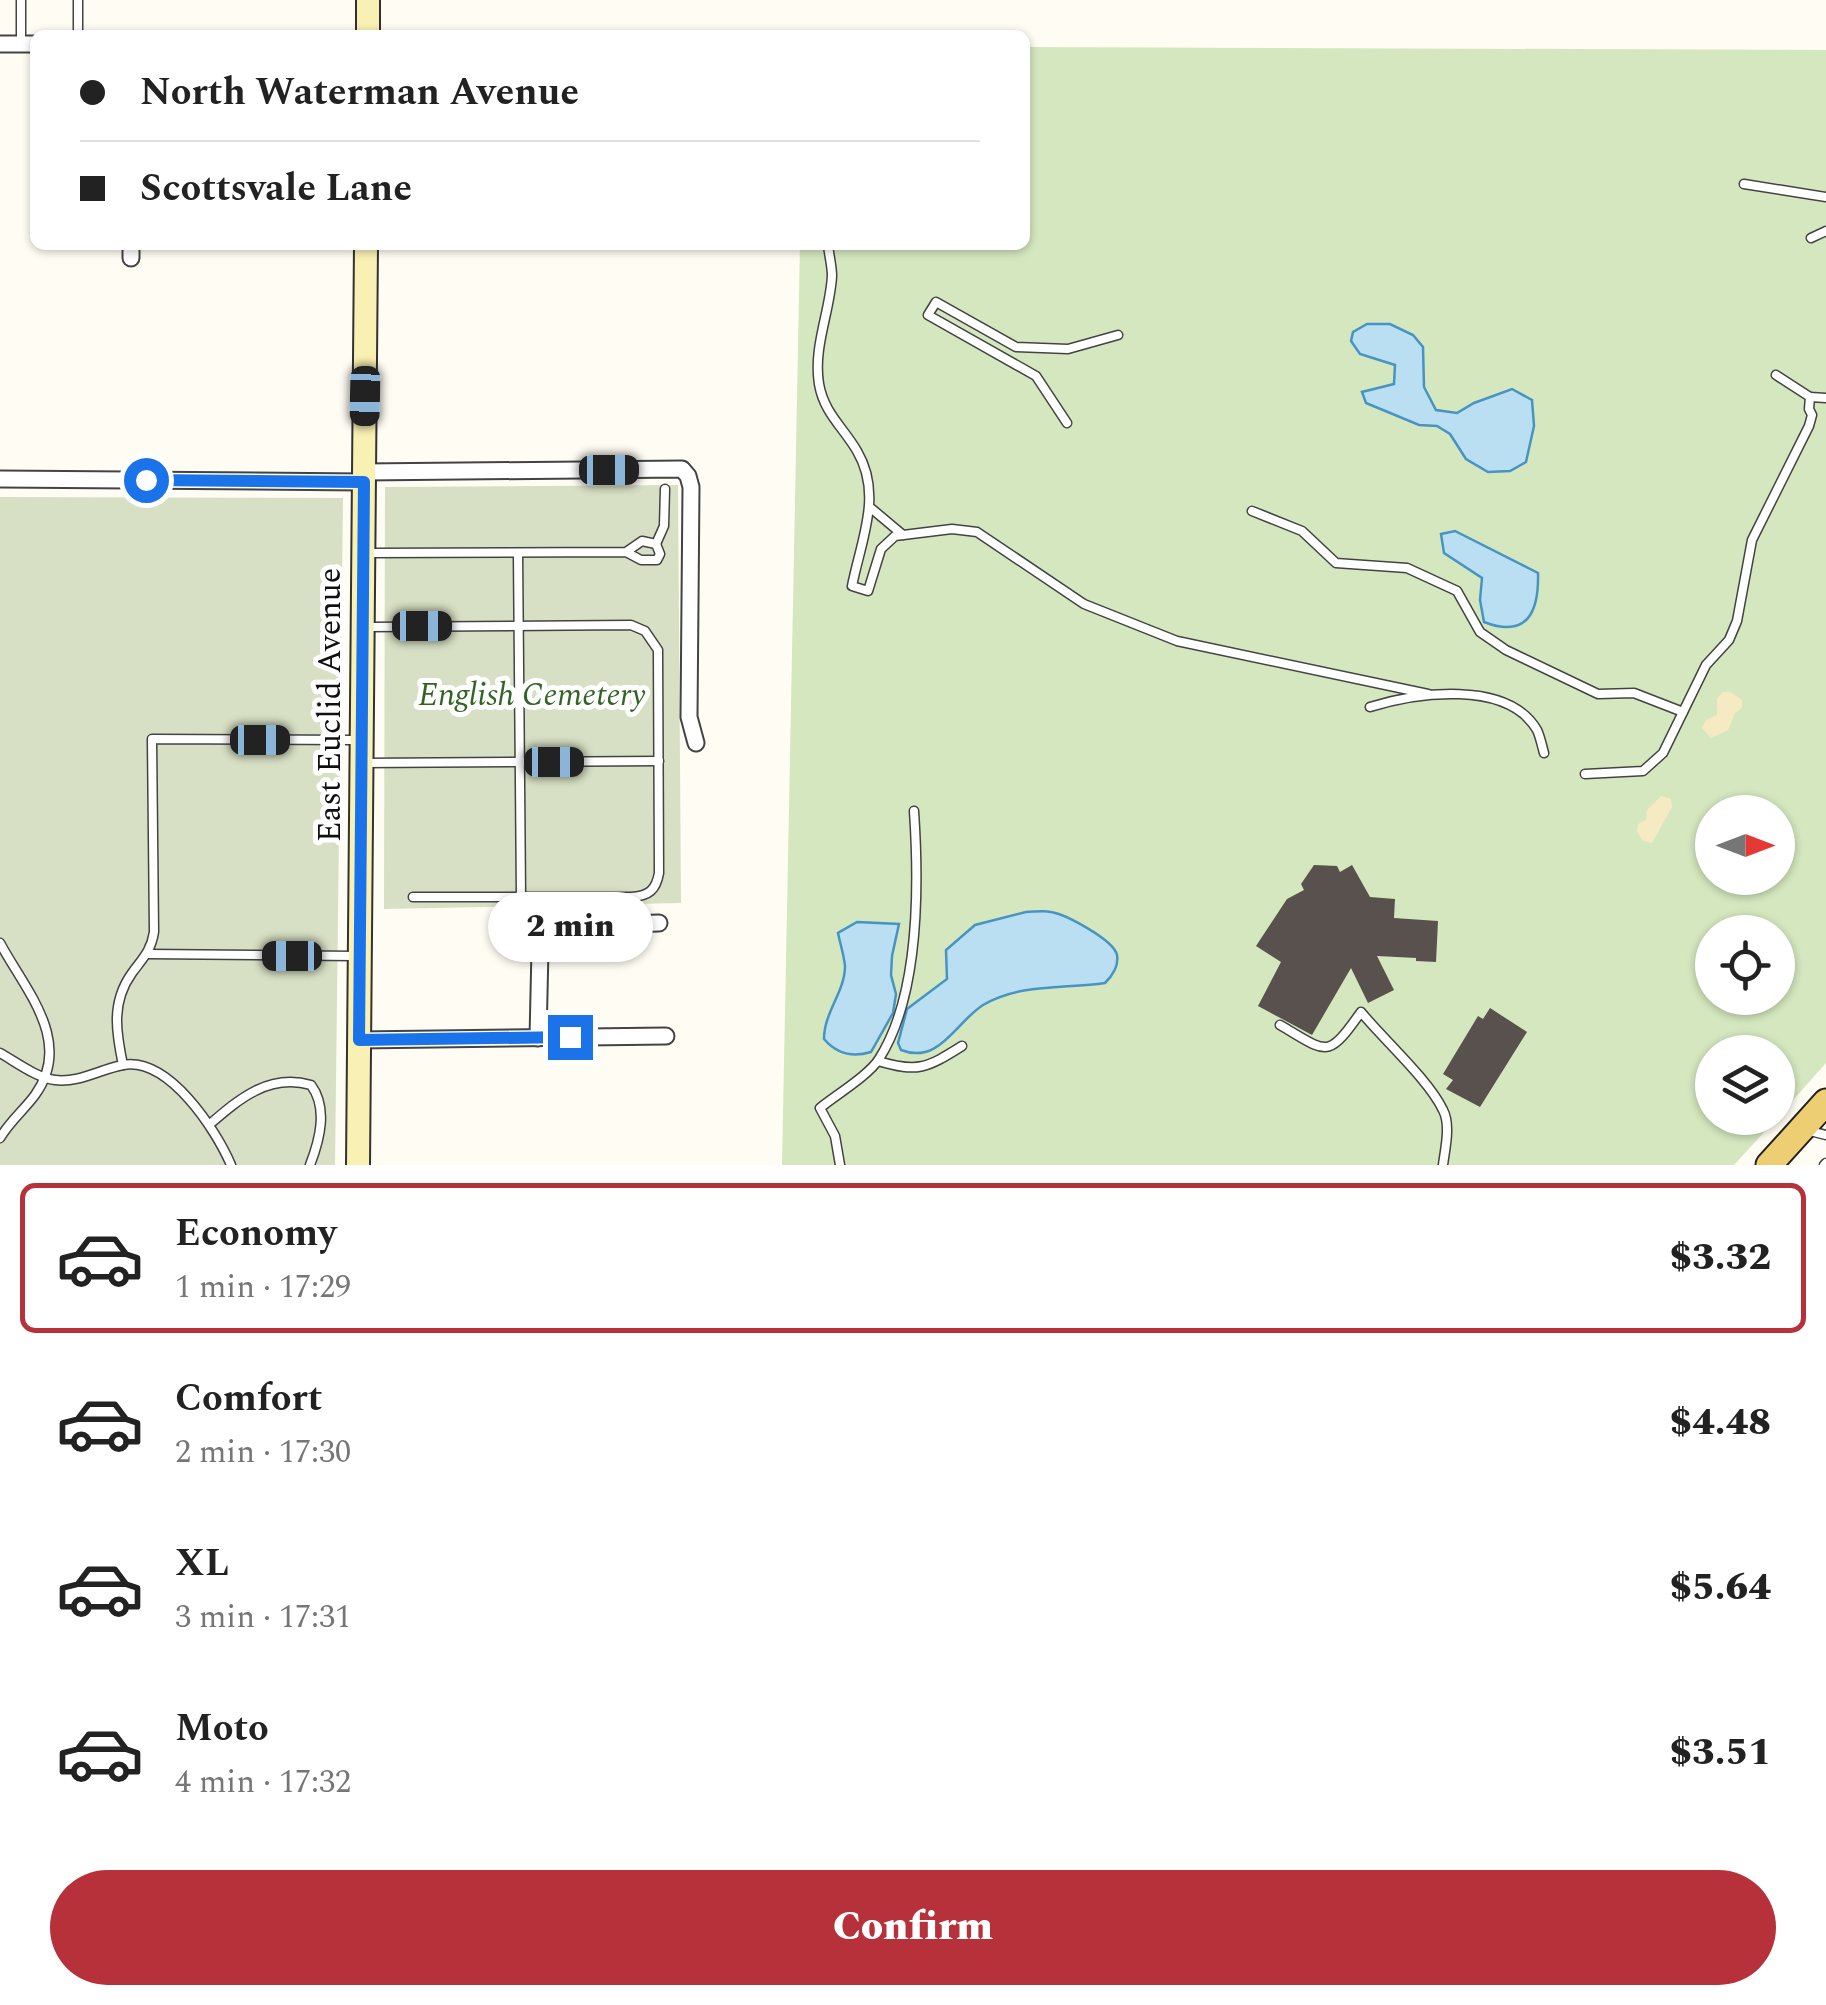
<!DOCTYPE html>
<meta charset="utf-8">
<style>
body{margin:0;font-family:Spectral,serif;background:#f6f6f6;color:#222;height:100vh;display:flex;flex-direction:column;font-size:38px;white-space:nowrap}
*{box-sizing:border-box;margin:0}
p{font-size:32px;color:#767676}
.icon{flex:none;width:55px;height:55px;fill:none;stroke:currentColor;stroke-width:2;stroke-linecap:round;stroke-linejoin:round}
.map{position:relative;height:1165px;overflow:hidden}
.sheet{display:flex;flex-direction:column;background:#fff;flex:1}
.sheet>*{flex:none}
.hud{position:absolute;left:30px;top:30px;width:1000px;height:220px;border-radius:15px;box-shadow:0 2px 8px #0004;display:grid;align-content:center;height:220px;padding:0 50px;background:#fff}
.needle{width:65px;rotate:90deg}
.fabs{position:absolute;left:1695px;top:795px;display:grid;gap:20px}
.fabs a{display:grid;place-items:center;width:100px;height:100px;border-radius:50%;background:#fff;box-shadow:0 2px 8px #0004;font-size:50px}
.end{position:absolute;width:45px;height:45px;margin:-22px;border:12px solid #1a73e8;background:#fff;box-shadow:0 0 0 5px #fff}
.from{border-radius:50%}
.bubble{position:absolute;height:70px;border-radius:35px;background:#fff;box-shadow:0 2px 8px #0004;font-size:32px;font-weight:800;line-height:70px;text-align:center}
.car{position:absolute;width:30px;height:60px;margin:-30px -15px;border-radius:12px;box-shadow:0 0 8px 2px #0007;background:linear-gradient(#222 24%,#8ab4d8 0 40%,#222 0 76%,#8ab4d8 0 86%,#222 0)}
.hud b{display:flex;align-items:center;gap:35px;height:95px;font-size:38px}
.hud b+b{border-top:2px solid #e0e0e0}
.hud i{width:25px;height:25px;background:#222}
ul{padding:18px 0 0;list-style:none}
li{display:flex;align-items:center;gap:30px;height:150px;margin:0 20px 15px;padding:0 30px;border:5px solid transparent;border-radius:15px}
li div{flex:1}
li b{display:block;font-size:38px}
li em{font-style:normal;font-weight:800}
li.current{border-color:#b6313a}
li>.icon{width:90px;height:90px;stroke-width:1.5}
.action{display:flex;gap:20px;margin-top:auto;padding:20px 50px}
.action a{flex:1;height:115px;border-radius:60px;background:#b6313a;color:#fff;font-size:40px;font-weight:800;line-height:115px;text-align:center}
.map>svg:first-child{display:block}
.green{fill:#d4e7be;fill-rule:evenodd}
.sand{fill:#f6eac3}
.cemetery{fill:#d7e0c4}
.water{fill:#bbdff2;stroke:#4794c4;stroke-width:2.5}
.building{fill:#58514d}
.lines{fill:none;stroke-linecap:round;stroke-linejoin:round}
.lane-casing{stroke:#434343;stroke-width:11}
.street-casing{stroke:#434343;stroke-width:19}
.secondary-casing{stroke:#323232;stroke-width:26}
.primary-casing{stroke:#212121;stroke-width:29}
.lane{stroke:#fff;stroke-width:8}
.street{stroke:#fff;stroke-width:15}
.secondary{stroke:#f9f0b3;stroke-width:22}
.primary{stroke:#eece73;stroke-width:25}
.route{stroke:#1a73e8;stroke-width:12}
.labels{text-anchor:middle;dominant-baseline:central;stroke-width:10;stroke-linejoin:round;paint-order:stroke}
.park-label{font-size:32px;font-style:italic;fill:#326424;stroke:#fff}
.street-label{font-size:32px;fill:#101010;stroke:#fff}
</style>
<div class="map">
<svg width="1826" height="1165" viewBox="0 0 1826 1165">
<rect width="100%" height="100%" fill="#fefcf3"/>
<path class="green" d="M1025,47L1826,50V1063L1778,1117V1052H1712V1118H1777L1734,1165H782L800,245H1025ZM1712,812H1778V878H1712ZM1712,932H1778V998H1712Z"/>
<g class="sand">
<path d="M1723,692H1730L1742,700V708L1735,713L1728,730L1711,738L1702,728L1706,720L1717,715V698Z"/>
<path d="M1661,796L1671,799L1672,807L1652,843L1643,841L1637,832L1638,824L1646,820L1647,810Z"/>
</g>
<g class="cemetery">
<path d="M678,485L681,903L384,909L385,487Z"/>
<path d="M0,497L343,498L335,1165H0Z"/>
</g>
<g class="water">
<path d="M1367,324H1390L1413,335L1423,347L1424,387L1436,410L1457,413L1474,403L1512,389L1532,400L1534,426L1526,462L1510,471L1488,472L1466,459L1450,434L1437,426L1419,425L1366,403L1362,392L1394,384L1395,365L1360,354L1351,341L1353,332Z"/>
<path d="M1455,531L1538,573C1539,611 1528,639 1484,622L1480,600L1482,578L1444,553L1441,534Z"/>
<path d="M1026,912C1034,912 1043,910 1051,912C1065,914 1114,940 1117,955C1119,966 1113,975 1105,983C1065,989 1020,983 983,1005C955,1023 939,1065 901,1050L898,1043L907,1009L947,979L946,950L975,925Z"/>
<path d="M857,922L899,924L892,956L891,975L896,994L893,1013L871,1052C852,1058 837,1054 824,1039C824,1012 845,992 845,966C844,955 840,943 838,933Z"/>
</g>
<g class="building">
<path d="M1314,865L1337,866L1340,872L1352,865L1370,897L1395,899L1394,918L1438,921L1436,962L1416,961V958L1377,956L1394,990L1368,1003L1351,968L1312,1035L1258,1006L1281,962L1256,946L1287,899L1304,890L1301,884Z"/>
<path d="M1490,1008L1527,1032L1480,1107L1446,1089L1453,1080L1443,1074L1478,1016L1483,1019Z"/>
</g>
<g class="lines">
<defs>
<g id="lane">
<path d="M21,0V44"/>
<path d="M78,35V0"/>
<path d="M1744,184L1826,197"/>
<path d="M1811,238L1826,231"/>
<path d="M828,245C829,255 832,266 832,276C830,312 813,347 819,384C824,413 843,427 857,451C883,495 861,540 852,586L868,591L881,549L895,536L952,529L977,532L1084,604L1177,641L1428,694"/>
<path d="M1776,375L1810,397"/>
<path d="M1067,423L1036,376L928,315L936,302L1016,347L1068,349L1118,335"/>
<path d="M872,509L903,535"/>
<path d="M1252,511L1302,531L1336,563L1407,568L1457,591L1480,632L1506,650L1598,694L1634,693L1683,712"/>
<path d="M656,544L664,526L665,489"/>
<path d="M368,553L626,552L641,560H657L660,554L656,544L642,541L626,552"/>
<path d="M518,553L521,897"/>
<path d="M368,627L631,625L645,631L658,650L659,873C656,890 649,896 631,897H413"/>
<path d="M1370,707C1415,693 1507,679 1537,730C1540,736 1542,746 1544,753"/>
<path d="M363,763L659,761"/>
<path d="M1585,774L1643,771L1663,753L1706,665L1729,640L1737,621L1752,540L1809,426L1812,415L1809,409L1810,397L1826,398"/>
<path d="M0,943C25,990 74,1041 35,1095C24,1110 10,1121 0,1138"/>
<path d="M148,954L355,956"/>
<path d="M1280,1025C1328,1053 1327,1060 1361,1012C1384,1040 1428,1079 1443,1110C1451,1125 1445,1149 1443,1165"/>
<path d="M0,1053C16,1062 37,1078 55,1080C79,1083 101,1069 123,1065C169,1057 216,1130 231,1165"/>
<path d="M878,1061C918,1073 927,1068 962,1046"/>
<path d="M123,1065C116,1032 111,1002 132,973C143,958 151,951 154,932L152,739L356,740"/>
<path d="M210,1124C239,1099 269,1073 311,1085C328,1108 320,1139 310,1165"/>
<path d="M1806,1130L1826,1135"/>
<path d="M840,1165L835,1136L820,1108C836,1095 869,1075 879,1059C920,995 919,885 914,811"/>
<path d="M1824,1165L1826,1163"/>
</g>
<g id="street">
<path d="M0,44H35"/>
<path d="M131,258V245"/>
<path d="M364,472L682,469L688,476L691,487L689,717L696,743"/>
<path d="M0,479L364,482"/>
<path d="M538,1038L540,950L551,930L567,926L659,923"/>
<path d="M359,1040L666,1036"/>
</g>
<g id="secondary">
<path d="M368,35V0"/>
<path d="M358,1165L366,245"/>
</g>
<path id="primary" d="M1769,1165L1826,1102"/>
</defs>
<use href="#lane" class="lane-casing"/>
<use href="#street" class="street-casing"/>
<use href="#secondary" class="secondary-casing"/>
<use href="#primary" class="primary-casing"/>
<use href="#lane" class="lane"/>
<use href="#street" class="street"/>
<use href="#secondary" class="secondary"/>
<use href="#primary" class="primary"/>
</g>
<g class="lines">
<path class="route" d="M146,480L364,482L359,1040L570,1037"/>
</g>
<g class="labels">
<g class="park-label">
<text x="532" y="695">English Cemetery</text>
</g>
<g class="street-label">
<text transform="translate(330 705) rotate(-90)">East Euclid Avenue</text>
</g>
</g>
</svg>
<div class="fabs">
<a><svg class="needle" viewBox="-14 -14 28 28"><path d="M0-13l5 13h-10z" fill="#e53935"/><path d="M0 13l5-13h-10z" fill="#767676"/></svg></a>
<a><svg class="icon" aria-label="locate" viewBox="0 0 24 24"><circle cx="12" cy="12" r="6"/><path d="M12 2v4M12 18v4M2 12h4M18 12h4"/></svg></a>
<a><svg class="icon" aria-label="layers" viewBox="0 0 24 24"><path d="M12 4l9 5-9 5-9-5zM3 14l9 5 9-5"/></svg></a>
</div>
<i class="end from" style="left:146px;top:480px"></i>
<i class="end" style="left:570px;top:1037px"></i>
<div class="bubble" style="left:488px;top:892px;width:165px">2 min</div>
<i class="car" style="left:365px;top:396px;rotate:181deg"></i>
<i class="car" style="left:609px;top:470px;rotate:90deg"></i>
<i class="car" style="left:422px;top:626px;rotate:90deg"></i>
<i class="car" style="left:260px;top:740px;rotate:90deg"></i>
<i class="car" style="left:554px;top:762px;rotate:90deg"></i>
<i class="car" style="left:292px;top:956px;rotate:270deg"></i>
<div class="hud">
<b><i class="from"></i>North Waterman Avenue</b>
<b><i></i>Scottsvale Lane</b>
</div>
</div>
<section class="sheet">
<ul>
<li class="current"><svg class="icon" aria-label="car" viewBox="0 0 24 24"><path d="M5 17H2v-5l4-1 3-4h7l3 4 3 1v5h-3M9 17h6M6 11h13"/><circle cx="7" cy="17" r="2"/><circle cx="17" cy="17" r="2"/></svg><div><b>Economy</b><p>1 min · 17:29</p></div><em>$3.32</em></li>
<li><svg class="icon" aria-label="car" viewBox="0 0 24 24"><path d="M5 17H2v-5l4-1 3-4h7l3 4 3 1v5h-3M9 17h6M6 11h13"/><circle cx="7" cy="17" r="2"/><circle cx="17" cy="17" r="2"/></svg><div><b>Comfort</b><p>2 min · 17:30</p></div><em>$4.48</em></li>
<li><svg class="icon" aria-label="car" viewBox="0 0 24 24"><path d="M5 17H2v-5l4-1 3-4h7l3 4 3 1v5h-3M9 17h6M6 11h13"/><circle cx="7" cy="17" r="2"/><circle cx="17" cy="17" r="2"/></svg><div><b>XL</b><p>3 min · 17:31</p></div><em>$5.64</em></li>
<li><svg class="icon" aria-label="car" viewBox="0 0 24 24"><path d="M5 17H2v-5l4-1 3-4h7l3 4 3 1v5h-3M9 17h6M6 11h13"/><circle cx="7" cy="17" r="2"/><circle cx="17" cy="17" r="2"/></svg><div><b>Moto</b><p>4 min · 17:32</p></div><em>$3.51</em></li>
</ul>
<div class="action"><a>Confirm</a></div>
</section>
